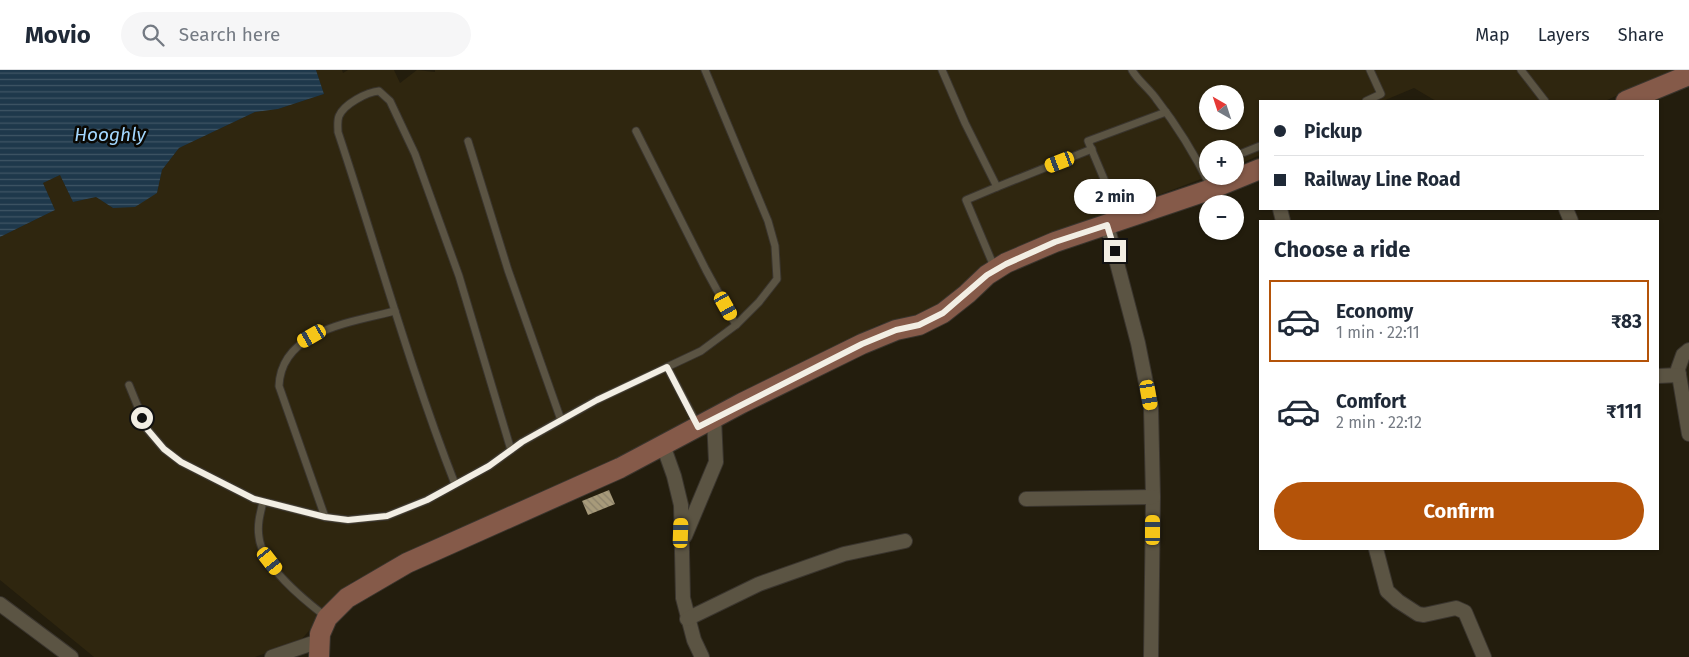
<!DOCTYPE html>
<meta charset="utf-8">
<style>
body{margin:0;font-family:"Fira Sans",sans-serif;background:#f6f6f7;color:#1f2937;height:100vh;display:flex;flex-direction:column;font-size:19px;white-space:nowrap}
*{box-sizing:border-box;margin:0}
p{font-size:16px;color:#747a83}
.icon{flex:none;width:28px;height:28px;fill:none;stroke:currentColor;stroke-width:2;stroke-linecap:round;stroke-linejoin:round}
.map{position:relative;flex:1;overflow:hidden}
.details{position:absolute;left:1259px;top:150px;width:400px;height:330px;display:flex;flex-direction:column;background:#fff;border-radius:0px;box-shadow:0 1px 4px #0004}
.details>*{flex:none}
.hud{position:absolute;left:1259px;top:30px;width:400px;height:110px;border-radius:0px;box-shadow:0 1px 4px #0004;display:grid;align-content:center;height:110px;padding:0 15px;background:#fff}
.needle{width:32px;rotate:321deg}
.buttons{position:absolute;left:1199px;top:15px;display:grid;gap:10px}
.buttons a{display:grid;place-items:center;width:45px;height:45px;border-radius:50%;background:#fff;box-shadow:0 1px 4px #0004;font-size:25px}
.end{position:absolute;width:22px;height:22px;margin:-11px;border:6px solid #f2eee4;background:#111;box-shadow:0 0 0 2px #111}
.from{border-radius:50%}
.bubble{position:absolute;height:35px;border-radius:18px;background:#fff;box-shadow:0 1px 4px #0004;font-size:16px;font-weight:700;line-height:35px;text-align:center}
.car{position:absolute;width:15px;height:30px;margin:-15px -8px;border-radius:6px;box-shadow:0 0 4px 1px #0007;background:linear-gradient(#f5c518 24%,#345 0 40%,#f5c518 0 76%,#345 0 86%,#f5c518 0)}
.hud b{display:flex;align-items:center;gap:18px;height:48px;font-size:19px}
.hud b+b{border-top:1px solid #e0e1e3}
.hud i{width:12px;height:12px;background:#1f2937}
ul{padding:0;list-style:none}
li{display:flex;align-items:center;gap:15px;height:82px;margin:0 10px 8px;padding:0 5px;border:2px solid transparent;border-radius:0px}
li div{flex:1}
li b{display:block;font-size:19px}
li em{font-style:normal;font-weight:700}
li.active{border-color:#b45309}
li>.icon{width:45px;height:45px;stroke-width:1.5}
h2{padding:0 15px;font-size:22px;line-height:60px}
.button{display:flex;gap:10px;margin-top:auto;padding:10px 15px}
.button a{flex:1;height:58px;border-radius:30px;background:#b45309;color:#fff;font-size:20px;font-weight:700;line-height:58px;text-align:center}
header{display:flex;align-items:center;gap:30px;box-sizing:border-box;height:70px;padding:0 25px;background:#fff;border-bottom:1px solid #e0e1e3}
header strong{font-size:24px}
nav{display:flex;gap:28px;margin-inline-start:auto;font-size:18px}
.search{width:350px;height:45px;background:#f6f6f7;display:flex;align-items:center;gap:12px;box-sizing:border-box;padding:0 18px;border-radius:28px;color:#747a83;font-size:19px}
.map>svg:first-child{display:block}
.built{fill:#2f260f;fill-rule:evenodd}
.water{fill:url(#water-rules)}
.building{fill:url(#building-back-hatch)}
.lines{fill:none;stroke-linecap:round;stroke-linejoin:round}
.lane-casing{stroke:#3a352e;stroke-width:9}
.street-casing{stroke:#3a352e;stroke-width:16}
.secondary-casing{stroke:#3a352e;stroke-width:22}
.lane{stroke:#5b5443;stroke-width:7}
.street{stroke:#5b5443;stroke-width:14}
.secondary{stroke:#855a49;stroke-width:20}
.route{stroke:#f2eee4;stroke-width:6}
.labels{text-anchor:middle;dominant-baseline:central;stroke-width:5;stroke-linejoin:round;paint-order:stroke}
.water-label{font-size:19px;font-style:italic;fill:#a2d6fd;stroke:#0a0803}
</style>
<header>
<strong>Movio</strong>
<div class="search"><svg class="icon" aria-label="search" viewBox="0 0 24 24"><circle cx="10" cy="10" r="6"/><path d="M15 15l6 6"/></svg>Search here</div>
<nav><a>Map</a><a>Layers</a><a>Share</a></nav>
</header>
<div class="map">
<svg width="1689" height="587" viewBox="0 0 1689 587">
<defs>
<pattern id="water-rules" width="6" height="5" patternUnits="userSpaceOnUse" patternTransform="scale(1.25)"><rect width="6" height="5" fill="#1e384b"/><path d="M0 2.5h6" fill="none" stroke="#3f5565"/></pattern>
<pattern id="building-back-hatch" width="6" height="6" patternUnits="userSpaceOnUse" patternTransform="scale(1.25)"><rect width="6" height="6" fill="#a79a7a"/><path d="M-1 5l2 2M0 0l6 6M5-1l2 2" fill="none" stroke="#8b816a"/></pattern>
</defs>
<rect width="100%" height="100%" fill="#231d0d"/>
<path class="built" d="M316,0H342L343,3L348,0H394L400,13L417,0L435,2V0H1673L1605,31H1436L1414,18L1383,31H1260V85L1235,96V79H1208L1209,106L1021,177L933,240L880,254L567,414L451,462L352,512L300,571L255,587H94L0,510V167L55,140L43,113L60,105L73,132L96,127L113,138L157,123L162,100L179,78L255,42L278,39L324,24ZM1208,24H1235V51H1208Z"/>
<path class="water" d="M0,0H316L324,24L278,39L255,42L179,78L162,100L157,123L135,137L113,138L96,127L73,132L60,105L43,113L55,140L0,167Z"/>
<path class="building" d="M609,420L615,434L588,445L582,431Z"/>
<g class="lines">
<defs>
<g id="lane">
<path d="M942,0L965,53L997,117L966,130L995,199"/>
<path d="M1132,0C1138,11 1150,19 1157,30C1179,58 1195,85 1211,117"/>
<path d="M1521,0L1545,31"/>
<path d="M1366,31L1381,24L1370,0"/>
<path d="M636,61L706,200L736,255"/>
<path d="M468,71L508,200L561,350"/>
<path d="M1235,86L1260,76"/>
<path d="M997,117L1092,79"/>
<path d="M1120,147L1088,71L1166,42"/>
<path d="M667,297L697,354"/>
<path d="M129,315L147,359L164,379L181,392L254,429L325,447L348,450L387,446L427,430L489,396L522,372L597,330L701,281L736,255L759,232L777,209L775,176L768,151L705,0"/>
<path d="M455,414C410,299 377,179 338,62C338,57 337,51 339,46C344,34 367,22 379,21L390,31L415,84L459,206L511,380"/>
<path d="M263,432C260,444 257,455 259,467C262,496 303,529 325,546"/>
<path d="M325,447L279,316C281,260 353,252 395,241"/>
</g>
<g id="street">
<path d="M1280,139L1283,151"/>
<path d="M1566,139L1571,151"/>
<path d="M1107,155L1138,273L1151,338L1153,427L1151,587"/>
<path d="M1689,280L1683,285L1678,299L1689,364"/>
<path d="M1658,306L1679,305"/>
<path d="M663,375L674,406L681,435L683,528L694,570L702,587"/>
<path d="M1026,429L1153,427"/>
<path d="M685,466L716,392L714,348"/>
<path d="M1376,479L1387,521L1398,531L1418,544L1424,545L1456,538L1465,542L1484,587"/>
<path d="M0,534L71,587"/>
<path d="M687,549L759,514L844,484L905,471"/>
<path d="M272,587L319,571"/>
</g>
<g id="secondary">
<path d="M1626,31L1689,5"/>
<path d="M319,587L320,564L327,548L347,528L407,493L620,398L742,333L862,274L896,260L919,255L943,243L967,224L987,205L1006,193L1055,172L1206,121L1260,99"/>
</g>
</defs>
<use href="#lane" class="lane-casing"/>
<use href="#street" class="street-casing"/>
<use href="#secondary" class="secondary-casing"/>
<use href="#lane" class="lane"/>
<use href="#street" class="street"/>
<use href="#secondary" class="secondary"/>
</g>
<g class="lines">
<path class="route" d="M142,348L147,359L164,379L181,392L254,429L325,447L348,450L387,446L427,430L489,396L522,372L597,330L667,297L698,357L862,274L896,260L919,255L943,243L987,205L1006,194L1055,172L1107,155L1115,181"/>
</g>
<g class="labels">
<g class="water-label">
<text x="110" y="64">Hooghly</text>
</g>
</g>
</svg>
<div class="buttons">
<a><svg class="needle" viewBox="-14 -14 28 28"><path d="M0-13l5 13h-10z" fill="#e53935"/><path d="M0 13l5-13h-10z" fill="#747a83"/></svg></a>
<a>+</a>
<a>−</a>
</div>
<i class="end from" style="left:142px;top:348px"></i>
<i class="end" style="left:1115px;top:181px"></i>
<div class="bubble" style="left:1074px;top:109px;width:82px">2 min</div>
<i class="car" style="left:1060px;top:92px;rotate:249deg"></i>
<i class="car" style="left:726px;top:236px;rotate:151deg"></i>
<i class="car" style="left:312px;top:266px;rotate:240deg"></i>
<i class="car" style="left:1149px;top:325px;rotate:170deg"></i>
<i class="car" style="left:1153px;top:460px;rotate:0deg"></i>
<i class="car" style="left:681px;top:463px;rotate:2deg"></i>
<i class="car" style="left:270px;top:491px;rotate:142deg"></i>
<div class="hud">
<b><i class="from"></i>Pickup</b>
<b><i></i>Railway Line Road</b>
</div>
<section class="details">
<h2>Choose a ride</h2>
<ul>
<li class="active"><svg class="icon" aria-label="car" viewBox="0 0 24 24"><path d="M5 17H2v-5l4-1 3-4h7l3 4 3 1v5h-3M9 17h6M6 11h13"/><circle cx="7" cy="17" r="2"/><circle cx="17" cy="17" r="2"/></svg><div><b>Economy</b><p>1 min · 22:11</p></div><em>₹83</em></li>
<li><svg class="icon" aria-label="car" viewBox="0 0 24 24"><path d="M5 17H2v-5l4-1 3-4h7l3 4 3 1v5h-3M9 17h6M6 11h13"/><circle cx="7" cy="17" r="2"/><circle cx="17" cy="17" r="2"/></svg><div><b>Comfort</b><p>2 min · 22:12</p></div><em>₹111</em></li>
</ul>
<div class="button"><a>Confirm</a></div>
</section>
</div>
